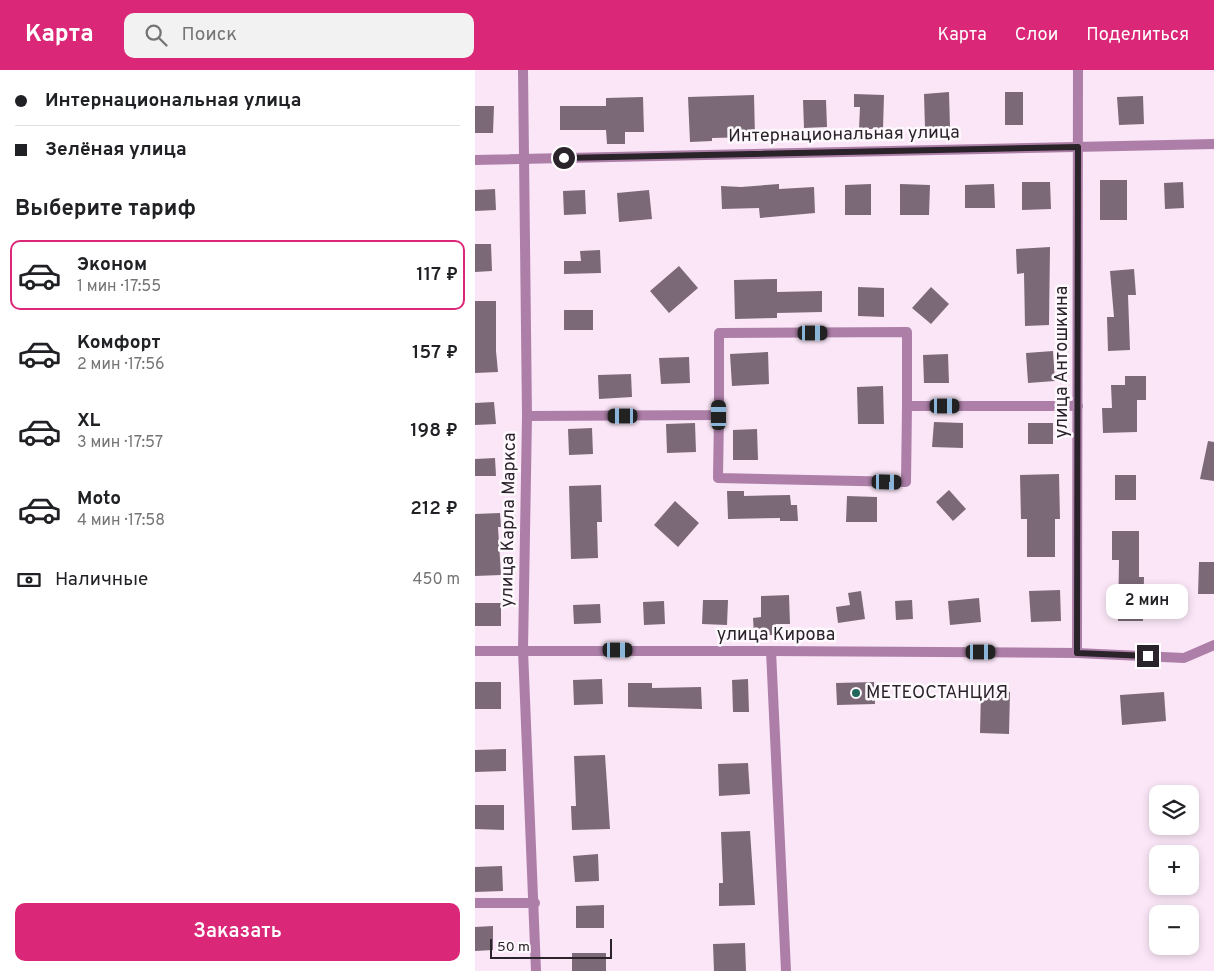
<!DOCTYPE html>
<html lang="ru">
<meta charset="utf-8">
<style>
body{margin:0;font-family:Overpass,sans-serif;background:#f2f2f2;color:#202124;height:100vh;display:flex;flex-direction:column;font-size:19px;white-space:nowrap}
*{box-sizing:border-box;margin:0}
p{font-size:16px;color:#757577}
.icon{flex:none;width:28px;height:28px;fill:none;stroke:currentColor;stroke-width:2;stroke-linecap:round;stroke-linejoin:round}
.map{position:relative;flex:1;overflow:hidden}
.side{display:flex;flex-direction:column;background:#fff;width:475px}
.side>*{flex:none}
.banner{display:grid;align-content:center;height:110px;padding:0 15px;background:#fff}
.buttons{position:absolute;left:674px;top:715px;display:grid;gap:10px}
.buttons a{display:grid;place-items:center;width:50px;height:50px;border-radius:10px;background:#fff;box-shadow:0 2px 8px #0003;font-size:25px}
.scale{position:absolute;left:15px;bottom:12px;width:122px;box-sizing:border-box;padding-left:5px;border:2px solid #2b232a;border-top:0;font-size:14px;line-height:18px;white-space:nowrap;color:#2b232a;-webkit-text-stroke:4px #fdf9fc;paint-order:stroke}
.end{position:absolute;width:22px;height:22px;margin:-11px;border:6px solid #2b232a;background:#fff;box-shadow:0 0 0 2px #fff}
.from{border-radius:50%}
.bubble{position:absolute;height:35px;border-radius:10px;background:#fff;box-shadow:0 2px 8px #0003;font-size:16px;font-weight:600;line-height:35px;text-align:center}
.car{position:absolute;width:15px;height:30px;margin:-15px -8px;border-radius:6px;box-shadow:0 0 4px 1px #0007;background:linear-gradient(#222 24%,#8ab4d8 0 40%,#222 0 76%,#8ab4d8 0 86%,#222 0)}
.banner b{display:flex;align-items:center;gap:18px;height:48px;font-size:19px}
.banner b+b{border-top:1px solid #e0e0e0}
.banner i{width:12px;height:12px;background:#202124}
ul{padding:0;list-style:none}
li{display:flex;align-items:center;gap:15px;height:70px;margin:0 10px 8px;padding:0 5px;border:2px solid transparent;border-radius:10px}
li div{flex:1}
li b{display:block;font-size:19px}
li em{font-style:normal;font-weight:600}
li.on{border-color:#db2777}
li>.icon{width:45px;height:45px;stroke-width:1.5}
h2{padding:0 15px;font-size:22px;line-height:60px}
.pay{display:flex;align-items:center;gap:12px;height:55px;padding:0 15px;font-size:19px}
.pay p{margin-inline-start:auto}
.primary-button{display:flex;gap:10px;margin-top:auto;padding:10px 15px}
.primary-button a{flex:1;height:58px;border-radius:10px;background:#db2777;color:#fff;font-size:20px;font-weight:600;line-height:58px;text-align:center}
header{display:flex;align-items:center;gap:30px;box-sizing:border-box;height:70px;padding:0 25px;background:#db2777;color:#fff}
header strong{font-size:24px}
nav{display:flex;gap:28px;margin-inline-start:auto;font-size:18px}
.search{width:350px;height:45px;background:#f2f2f2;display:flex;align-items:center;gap:12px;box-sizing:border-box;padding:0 18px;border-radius:10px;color:#757577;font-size:19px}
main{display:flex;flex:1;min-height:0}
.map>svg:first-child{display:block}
.building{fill:#7b6978}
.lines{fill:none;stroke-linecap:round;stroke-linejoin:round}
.minor{stroke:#ad7fa8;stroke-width:10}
.tertiary{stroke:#ad7fa8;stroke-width:10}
.route{stroke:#2b232a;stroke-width:6}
.poi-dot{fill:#20675c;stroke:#fdf9fc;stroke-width:2}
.labels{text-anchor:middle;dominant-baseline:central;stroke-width:5;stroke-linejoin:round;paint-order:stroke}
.street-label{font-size:18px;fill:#2b232a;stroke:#fdf9fc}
.poi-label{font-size:18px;fill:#2b232a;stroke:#fdf9fc;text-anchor:start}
</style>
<header>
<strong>Карта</strong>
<div class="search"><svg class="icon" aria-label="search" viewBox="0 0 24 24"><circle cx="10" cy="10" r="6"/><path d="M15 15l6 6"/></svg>Поиск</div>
<nav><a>Карта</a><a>Слои</a><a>Поделиться</a></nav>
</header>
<main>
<section class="side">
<div class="banner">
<b><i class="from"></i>Интернациональная улица</b>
<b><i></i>Зелёная улица</b>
</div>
<h2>Выберите тариф</h2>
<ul>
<li class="on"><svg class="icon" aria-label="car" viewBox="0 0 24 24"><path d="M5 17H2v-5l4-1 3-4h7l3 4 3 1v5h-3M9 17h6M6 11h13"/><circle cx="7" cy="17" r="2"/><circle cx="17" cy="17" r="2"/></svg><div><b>Эконом</b><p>1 мин · 17:55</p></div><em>117 ₽</em></li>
<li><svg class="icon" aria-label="car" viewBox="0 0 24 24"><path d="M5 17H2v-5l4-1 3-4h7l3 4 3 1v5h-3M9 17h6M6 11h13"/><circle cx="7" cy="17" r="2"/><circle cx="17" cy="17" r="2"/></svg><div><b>Комфорт</b><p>2 мин · 17:56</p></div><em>157 ₽</em></li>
<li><svg class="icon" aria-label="car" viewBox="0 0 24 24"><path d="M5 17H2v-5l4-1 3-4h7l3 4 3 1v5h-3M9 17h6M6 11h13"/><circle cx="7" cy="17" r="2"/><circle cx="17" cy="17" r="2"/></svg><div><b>XL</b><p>3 мин · 17:57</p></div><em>198 ₽</em></li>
<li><svg class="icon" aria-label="car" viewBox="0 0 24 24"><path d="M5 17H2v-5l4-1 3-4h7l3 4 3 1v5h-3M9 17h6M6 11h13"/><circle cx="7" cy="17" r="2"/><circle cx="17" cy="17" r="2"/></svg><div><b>Moto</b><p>4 мин · 17:58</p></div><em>212 ₽</em></li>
</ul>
<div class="pay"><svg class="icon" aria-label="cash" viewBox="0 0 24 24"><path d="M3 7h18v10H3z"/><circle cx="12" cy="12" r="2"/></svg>Наличные<p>450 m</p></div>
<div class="primary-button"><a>Заказать</a></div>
</section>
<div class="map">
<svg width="739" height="901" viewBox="0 0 739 901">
<rect width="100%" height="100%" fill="#fae6f7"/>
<g class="building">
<path d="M474,22L475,57L450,58L449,24Z"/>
<rect x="530" y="22" width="18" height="33"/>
<path d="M379,24L409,25L408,59H384L385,37H379Z"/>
<path d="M279,25L280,67L237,68V71L215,72L213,27Z"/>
<path d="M668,26L669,54L644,55L642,27Z"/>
<path d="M168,27L169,62H150V74H132L131,60H85V36H131V28Z"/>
<path d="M328,30H351L352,57L329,58Z"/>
<path d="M0,36H19L18,63H0Z"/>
<rect x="625" y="110" width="27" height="40"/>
<path d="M547,112H575L576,139L547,140Z"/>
<path d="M708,112L709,138L690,139L689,113Z"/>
<path d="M304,114V119L339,117L340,143L285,148L284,138L247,139L246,116L266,117Z"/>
<path d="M396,114V145H370V115Z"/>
<path d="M425,114L455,115L454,145H425Z"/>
<path d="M519,114L520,138H490V115Z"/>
<path d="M20,119L21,140L0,141V120Z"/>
<path d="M110,120L111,144L89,145L88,121Z"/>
<path d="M174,120L177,149L144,152L142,123Z"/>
<path d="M0,174H16L17,201L0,202Z"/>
<path d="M575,177L574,255L550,256L549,203L542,204L541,179Z"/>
<path d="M125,180L126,203L89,204V191H106L105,181Z"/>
<path d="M204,196L223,218L194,243L175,221Z"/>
<path d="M659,199L661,225H653L655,280L633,281L632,247H639L635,201Z"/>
<path d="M302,209V222L347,221V242L302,243V248L260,249L259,210Z"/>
<path d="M383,217L409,218V247L383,246Z"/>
<path d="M456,217L474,234L456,254L437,238Z"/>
<path d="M0,231H21V281L23,302L0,303Z"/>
<rect x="89" y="240" width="29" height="20"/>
<path d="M578,281L580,311L553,313L551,283Z"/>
<path d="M293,282L294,314L257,316L255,284Z"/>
<path d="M473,284L474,313H449L448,285Z"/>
<path d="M214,287L215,313L186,314L184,288Z"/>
<path d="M156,304L157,327L124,329L123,305Z"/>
<path d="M650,306H671V330H662V362L628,363L627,338H637L636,315H650Z"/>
<path d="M408,316L409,354H383L382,317Z"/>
<path d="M19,332L21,354L0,355V333Z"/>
<path d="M459,352L488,353V378L457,377Z"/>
<path d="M220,353L221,382L192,383L191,354Z"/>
<rect x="553" y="353" width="25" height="21"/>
<path d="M117,358L118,384L94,385L93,359Z"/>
<path d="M282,359L283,390H258V360Z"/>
<path d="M733,371L739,372V411L725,409Z"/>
<path d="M20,388L21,406H0V389Z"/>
<path d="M584,404L585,449H580V487H552V449H546L545,405Z"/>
<rect x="640" y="405" width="21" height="25"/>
<path d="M126,415L127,452H122L123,488L96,489L94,416Z"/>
<path d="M474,420L491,439L478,451L461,432Z"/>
<path d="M252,421H269V426L315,425L316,435H322L323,451H305V448L253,449Z"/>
<path d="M372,426L402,427V452H371Z"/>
<path d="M200,431L224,453L203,477L179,455Z"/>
<path d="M25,443L26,457H23L26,505L0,506V444Z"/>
<path d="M637,461H664V507H669L668,551H643L644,490H637Z"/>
<path d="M724,492H739V524H723Z"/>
<path d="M585,520L586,551L556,552L554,521Z"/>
<path d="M386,521L390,549L363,553L361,537L375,535L373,523Z"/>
<path d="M314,525L315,554H301V565H279L278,548L286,547V526Z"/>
<path d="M504,528L506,552L475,555L473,531Z"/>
<path d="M228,530H253L252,555L227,554Z"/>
<path d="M437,530L438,549L421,550L420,531Z"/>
<path d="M189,531L190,554L169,555L168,532Z"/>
<rect x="0" y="533" width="26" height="23"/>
<path d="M125,534L126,553L99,554L98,535Z"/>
<path d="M127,609L128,634L99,635L98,610Z"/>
<path d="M273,609L274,642H258L257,610Z"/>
<rect x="0" y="612" width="26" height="27"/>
<path d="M399,612L400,634L362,635L361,613Z"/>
<path d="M153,613H177V618L226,617L227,639L153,637Z"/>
<path d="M506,621L535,622L534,664L505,663Z"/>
<path d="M689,622L691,651L647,655L645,625Z"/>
<path d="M31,679V701L0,702V680Z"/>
<path d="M130,685L135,759L97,760L96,736H101L99,686Z"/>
<path d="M273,693L275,724L244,726L243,694Z"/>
<path d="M0,735H29V760L0,759Z"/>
<path d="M275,761L280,835L244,836V813H248L246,762Z"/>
<path d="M123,784L124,811L100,812L98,786Z"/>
<path d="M27,796L28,821L0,822V797Z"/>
<path d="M129,835V858H101V836Z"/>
<path d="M18,856V880L0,881V857Z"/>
<path d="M270,873L271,901H239L238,874Z"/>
<rect x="97" y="883" width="34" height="18"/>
</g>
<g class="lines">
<g class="minor">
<path d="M0,90L739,74"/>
<path d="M244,345L243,408L431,412L432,336"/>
<path d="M52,346L244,345V263L432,262V336H603"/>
<path d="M0,581H296L602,583L709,588L739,575"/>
<path d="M296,581L311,901"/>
<path d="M602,583L603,0"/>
<path d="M0,833H60"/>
</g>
<path class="tertiary" d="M48,0L52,346L48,580L61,901"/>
</g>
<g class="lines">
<path class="route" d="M89,88L603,77L602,583L673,586"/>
</g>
<circle class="poi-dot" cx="381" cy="623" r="5"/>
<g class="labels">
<g class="street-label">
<text transform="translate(369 65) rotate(-1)">Интернациональная улица</text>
<text transform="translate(587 292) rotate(-90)">улица Антошкина</text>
<text transform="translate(34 450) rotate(-89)">улица Карла Маркса</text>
<text x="301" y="565">улица Кирова</text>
</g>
<g class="poi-label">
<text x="391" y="623">МЕТЕОСТАНЦИЯ</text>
</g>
</g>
</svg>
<div class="buttons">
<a><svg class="icon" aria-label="layers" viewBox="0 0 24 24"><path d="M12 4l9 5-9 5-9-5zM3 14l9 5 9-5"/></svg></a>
<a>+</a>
<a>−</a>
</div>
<div class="scale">50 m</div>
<i class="end from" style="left:89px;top:88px"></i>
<i class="end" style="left:673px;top:586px"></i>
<div class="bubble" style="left:631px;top:514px;width:82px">2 мин</div>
<i class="car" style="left:338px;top:263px;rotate:90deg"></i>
<i class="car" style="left:470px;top:336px;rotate:90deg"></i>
<i class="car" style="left:244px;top:345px;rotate:0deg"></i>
<i class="car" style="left:148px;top:346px;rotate:270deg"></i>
<i class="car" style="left:412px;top:412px;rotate:91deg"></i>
<i class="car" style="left:143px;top:580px;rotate:90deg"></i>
<i class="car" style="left:506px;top:582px;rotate:90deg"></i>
</div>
</main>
